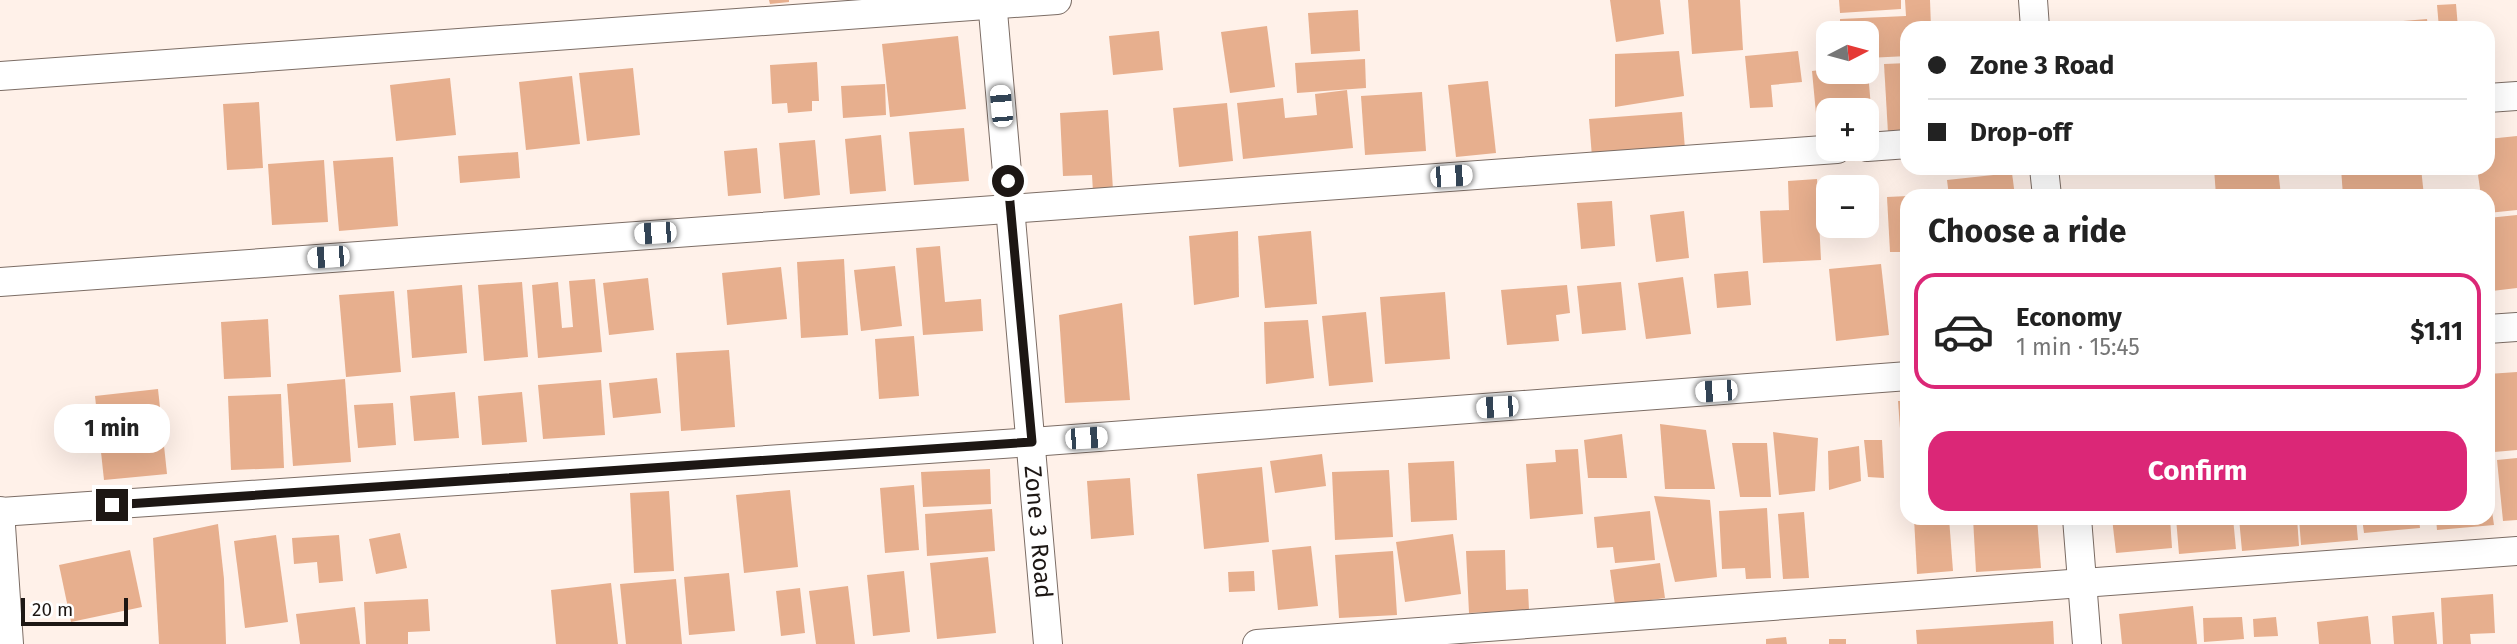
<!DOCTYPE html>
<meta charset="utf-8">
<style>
body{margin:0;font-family:"Fira Sans",sans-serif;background:#f6f6f6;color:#222;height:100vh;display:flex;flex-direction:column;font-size:26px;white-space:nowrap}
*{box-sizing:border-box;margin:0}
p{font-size:23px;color:#767676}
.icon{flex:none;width:38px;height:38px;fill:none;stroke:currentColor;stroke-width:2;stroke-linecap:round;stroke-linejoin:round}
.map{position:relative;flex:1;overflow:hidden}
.side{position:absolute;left:1900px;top:189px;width:595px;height:336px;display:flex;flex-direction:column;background:#fff;border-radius:21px;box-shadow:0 7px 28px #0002}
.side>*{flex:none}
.hud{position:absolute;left:1900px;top:21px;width:595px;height:154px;border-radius:21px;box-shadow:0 7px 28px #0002;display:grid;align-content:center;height:154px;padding:0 28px;background:#fff}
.needle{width:46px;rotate:84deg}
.buttons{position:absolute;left:1816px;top:21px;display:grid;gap:14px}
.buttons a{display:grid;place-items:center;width:63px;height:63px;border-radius:14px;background:#fff;box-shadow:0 7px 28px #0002;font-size:35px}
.scale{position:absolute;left:21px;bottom:18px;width:107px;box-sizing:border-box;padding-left:7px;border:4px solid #1d1714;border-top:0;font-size:19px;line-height:24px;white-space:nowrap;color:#1d1714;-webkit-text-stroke:5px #fff;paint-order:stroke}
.end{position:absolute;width:32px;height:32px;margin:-16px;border:9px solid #1d1714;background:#fff;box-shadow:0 0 0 4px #fff}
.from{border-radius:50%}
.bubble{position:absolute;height:49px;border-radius:21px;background:#fff;box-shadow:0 7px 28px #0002;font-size:23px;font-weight:700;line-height:49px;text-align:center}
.car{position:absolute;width:21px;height:42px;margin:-21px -10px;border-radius:9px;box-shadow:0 0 5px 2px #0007;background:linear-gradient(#fff 24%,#345 0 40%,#fff 0 76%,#345 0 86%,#fff 0)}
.hud b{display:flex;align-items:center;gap:24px;height:66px;font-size:26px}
.hud b+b{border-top:2px solid #e0e0e0}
.hud i{width:18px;height:18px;background:#222}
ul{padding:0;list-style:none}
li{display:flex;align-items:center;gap:21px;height:116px;margin:0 14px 10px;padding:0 14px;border:4px solid transparent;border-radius:21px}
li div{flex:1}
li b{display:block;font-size:26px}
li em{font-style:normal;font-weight:700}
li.active{border-color:#db2777}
li>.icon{width:63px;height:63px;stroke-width:1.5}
h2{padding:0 28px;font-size:32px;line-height:84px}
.primary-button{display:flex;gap:14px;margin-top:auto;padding:14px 28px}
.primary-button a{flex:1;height:80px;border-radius:21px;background:#db2777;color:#fff;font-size:28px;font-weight:700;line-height:80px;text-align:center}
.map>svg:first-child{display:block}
.building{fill:#e7af8e}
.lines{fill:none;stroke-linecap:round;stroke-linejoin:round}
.street-casing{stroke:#7c6d65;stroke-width:30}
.street{stroke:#fff;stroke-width:28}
.route{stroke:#1d1714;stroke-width:9}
.labels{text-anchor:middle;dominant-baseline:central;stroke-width:5;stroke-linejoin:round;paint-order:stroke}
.street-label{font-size:24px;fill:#1d1714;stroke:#fff}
</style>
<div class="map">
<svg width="2517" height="644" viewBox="0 0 2517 644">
<rect width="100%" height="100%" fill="#fff1e9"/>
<g class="building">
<path d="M769,0H789V2L770,4Z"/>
<path d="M1610,0H1660L1664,34L1616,42Z"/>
<path d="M1688,0H1740L1743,50L1692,54Z"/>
<path d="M1839,0H1901V9L1840,13Z"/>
<path d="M1905,0H1930L1931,28H1908V56L1867,58V33H1840V19L1906,16Z"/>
<path d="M2456,4L2458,28H2439L2437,5Z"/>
<path d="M1358,10L1360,51L1311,54L1308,13Z"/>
<path d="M2427,19L2428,28H2344L2343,26Z"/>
<path d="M1267,26L1275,87L1230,93L1221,32Z"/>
<path d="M1159,31L1163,70L1113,75L1109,36Z"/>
<path d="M958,36L966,109L890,117L882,44Z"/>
<path d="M1679,51L1684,96L1615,107V54Z"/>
<path d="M1798,51L1802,82L1771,85L1773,107L1750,108L1745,56Z"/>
<path d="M1365,59L1366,88L1297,93L1295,63Z"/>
<path d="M817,62L819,101H812V111L788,113L787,103L772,104L770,65Z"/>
<path d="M1908,63V132L1888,133L1884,64Z"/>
<path d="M633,68L640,135L587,141L579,73Z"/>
<path d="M1829,69V72H1868L1873,131H1867V110H1829V135H1818L1812,71Z"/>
<path d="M572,76L580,144L526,150L519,82Z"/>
<path d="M450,78L456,135L396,141L390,85Z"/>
<path d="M1488,81L1496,153L1456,157L1448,85Z"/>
<path d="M885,84L886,115L843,118L841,86Z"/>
<path d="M1347,90L1353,148L1243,159L1237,103L1283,98L1285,118L1317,115L1315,94Z"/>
<path d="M1422,92L1426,151L1365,155L1361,96Z"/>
<path d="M259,102L263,168L227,170L223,104Z"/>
<path d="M1227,103L1233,161L1179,167L1173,108Z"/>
<path d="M1108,110L1113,190L1093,192L1092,175L1063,176L1060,113Z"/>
<path d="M1682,112L1685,149L1592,157L1589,119Z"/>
<path d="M964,128L969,181L914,185L909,132Z"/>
<path d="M881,135L886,191L850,194L845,139Z"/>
<path d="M2517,136V210L2488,213V196H2481L2477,168H2488V139Z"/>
<path d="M815,140L820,195L784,199L779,143Z"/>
<path d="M757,148L761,193L728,196L724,151Z"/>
<path d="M518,152L520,178L460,183L458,156Z"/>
<path d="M393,157L398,226L339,231L333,161Z"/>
<path d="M324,160L328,222L272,225L268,164Z"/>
<path d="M2214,168H2278L2281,196H2216Z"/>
<path d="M2341,168H2421L2424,196H2343Z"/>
<path d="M2012,173L2015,196H1949L1947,180Z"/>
<path d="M1817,179L1821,260L1763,263L1760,211L1789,210L1788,181Z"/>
<path d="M1908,196V252H1890L1887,197Z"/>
<path d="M1612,201L1615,246L1581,249L1577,203Z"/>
<path d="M1684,211L1689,258L1656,262L1650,215Z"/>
<path d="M2517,215V288L2492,291L2488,218Z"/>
<path d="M1238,231L1239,297L1194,305L1189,236Z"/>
<path d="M1311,231L1317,304L1265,308L1258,236Z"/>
<path d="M940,246L945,302L981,299L983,331L923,335L916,248Z"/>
<path d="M844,259L848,335L801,338L797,262Z"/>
<path d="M1881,264L1889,335L1836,341L1829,269Z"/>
<path d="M895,266L902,326L861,331L854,270Z"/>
<path d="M781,267L787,319L727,325L722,273Z"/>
<path d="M1748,271L1751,305L1717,308L1714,274Z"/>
<path d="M1683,277L1691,334L1646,339L1638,283Z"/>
<path d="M648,278L654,330L609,335L603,283Z"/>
<path d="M595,279L602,352L538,358L532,285L558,282L562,328L573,327L569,281Z"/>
<path d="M522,282L528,357L484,361L478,285Z"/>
<path d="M1621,282L1626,330L1582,334L1577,286Z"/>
<path d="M462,285L467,353L412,358L407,290Z"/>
<path d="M1567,285L1570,313L1556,315L1559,341L1507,345L1501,290Z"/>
<path d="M394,291L401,372L346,377L339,295Z"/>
<path d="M1445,292L1450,359L1385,364L1380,297Z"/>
<path d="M1122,303L1130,400L1065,403L1059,315Z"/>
<path d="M1366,312L1373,382L1329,386L1322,316Z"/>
<path d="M268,319L271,377L224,379L221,322Z"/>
<path d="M1308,320L1314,378L1266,384L1264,322Z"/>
<path d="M914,336L919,396L879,399L875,339Z"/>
<path d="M729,350L735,427L681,431L676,353Z"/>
<path d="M2517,372V450L2494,452L2488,374Z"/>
<path d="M657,378L661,413L613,418L609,383Z"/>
<path d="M345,379L351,462L293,466L287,384Z"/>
<path d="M601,380L605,435L543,439L538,385Z"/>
<path d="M158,389L167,474L104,480L95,396Z"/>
<path d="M455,392L459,438L414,441L410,396Z"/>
<path d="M522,392L527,442L482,445L478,396Z"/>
<path d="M281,394L284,468L231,470L228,396Z"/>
<path d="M1898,401H1908V482L1904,483Z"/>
<path d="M393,403L396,445L358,448L354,405Z"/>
<path d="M1660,424L1706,430L1715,489H1665Z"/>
<path d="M1773,432L1818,438L1815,491L1779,495Z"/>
<path d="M1622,434L1627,478H1588L1584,440Z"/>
<path d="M1864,440H1882L1884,478L1868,477Z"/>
<path d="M1732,443H1767L1771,497H1740Z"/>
<path d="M1859,446L1861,481L1829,490L1828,451Z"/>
<path d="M1578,449L1583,514L1530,519L1526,464L1556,462L1555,450Z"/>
<path d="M1322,454L1326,486L1275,493L1270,461Z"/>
<path d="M2517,458V520L2503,521L2497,460Z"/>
<path d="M1454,461L1457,520L1411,522L1408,463Z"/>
<path d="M1262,467L1269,542L1204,549L1197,474Z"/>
<path d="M990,469L991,504L923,507L921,472Z"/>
<path d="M1389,470L1393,537L1335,540L1332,472Z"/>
<path d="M1130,478L1134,535L1091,539L1087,481Z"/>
<path d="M2488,484L2494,525L2437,530L2436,518H2488Z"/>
<path d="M914,485L919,550L885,553L880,488Z"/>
<path d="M790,490L798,567L744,573L736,495Z"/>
<path d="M669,491L674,571L634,573L630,493Z"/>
<path d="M1654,496L1710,500L1717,577L1675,582Z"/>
<path d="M1767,508L1771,578L1746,579L1745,568L1722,569L1719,511Z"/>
<path d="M992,509L995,551L927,556L925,514Z"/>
<path d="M1650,511L1655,560L1615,563L1613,547L1597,548L1594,517Z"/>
<path d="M1804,512L1809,578L1783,579L1778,514Z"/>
<path d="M1914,518H1949L1953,571L1917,574Z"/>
<path d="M1973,518H2037L2041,568L1976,572Z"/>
<path d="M2112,518H2170L2172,548L2116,553Z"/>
<path d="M2176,518H2233L2236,549L2179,554Z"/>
<path d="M2239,518H2297L2299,546L2242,551Z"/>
<path d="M2299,518H2356L2358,540L2301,545Z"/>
<path d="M2362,518H2419L2420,528L2364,533Z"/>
<path d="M218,524L224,579L226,644H159L153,538Z"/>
<path d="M400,533L407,568L376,574L369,539Z"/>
<path d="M1453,534L1461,594L1405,602L1396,542Z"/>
<path d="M276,535L288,622L245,628L234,541Z"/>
<path d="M339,535L343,581L319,583L317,562L294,564L292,538Z"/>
<path d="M1311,546L1318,606L1278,610L1272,550Z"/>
<path d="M130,550L142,607L71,622L59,565Z"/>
<path d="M1505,550L1506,590L1528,589L1529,610L1469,613L1466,551Z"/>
<path d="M1393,551L1397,615L1339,618L1335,555Z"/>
<path d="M988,557L996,633L937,639L930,563Z"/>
<path d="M1660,563L1665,598L1615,605L1610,570Z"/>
<path d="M904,571L910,632L873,636L867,575Z"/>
<path d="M1254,571L1255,591L1229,592L1228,572Z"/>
<path d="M729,573L735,631L689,635L684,577Z"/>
<path d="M676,579L682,644H626L620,584Z"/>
<path d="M611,583L618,644H556L551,590Z"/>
<path d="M848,586L855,644H816L809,591Z"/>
<path d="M800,588L805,633L781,636L776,591Z"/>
<path d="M2493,594L2495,633L2470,634L2471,644H2443L2441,598Z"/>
<path d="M428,599L430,631L408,632V644H366L364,602Z"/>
<path d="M2193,606L2197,644H2122L2119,614Z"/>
<path d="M355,607L360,644H300L296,614Z"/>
<path d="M2434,612L2437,644H2394L2392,616Z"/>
<path d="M2368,616L2371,644H2319L2317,622Z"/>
<path d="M2242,617L2244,639L2204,642L2203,618Z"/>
<path d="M2276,617L2278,636L2254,637L2253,619Z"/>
<path d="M2053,621L2054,644H1917L1916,630Z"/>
<path d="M1786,637L1787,644H1766V639Z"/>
<rect x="1829" y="639" width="17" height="5"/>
</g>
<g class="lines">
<defs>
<g id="street">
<path id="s1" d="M992,0L1048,644"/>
<path d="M2033,0L2035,28"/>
<path d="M0,76L1057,0"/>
<path d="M2488,98L2517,96"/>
<path d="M1867,147L1908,144"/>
<path d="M2044,168L2047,196"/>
<path d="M0,282L1837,149"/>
<path d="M2488,329L2517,327"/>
<path d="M0,511L9,644"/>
<path d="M0,512L1032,442L1908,376"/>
<path d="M2077,518L2087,644"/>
<path d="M1257,644L2517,551"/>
</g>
</defs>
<use href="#street" class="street-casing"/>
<use href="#street" class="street"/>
</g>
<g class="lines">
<path class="route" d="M112,505L1032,442L1008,181"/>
</g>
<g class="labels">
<g class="street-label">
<text stroke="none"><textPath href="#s1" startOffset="534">Zone 3 Road</textPath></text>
</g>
</g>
</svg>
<div class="buttons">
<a><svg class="needle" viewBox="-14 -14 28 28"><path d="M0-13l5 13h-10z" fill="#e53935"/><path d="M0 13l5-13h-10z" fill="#767676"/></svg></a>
<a>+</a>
<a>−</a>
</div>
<div class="scale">20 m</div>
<i class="end from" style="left:1008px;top:181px"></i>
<i class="end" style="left:112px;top:505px"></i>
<div class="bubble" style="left:54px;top:404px;width:116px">1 min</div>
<i class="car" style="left:1001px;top:106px;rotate:355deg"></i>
<i class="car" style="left:1451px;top:176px;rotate:86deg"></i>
<i class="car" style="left:655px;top:233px;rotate:266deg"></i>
<i class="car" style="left:328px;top:257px;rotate:266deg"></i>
<i class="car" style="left:1716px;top:391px;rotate:266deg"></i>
<i class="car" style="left:1497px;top:407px;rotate:266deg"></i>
<i class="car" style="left:1086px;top:438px;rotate:86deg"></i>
<div class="hud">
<b><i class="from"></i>Zone 3 Road</b>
<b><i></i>Drop-off</b>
</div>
<section class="side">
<h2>Choose a ride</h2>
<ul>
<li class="active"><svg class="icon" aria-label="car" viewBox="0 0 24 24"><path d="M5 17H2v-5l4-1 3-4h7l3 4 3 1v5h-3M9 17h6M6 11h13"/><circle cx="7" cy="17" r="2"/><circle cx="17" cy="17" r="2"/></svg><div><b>Economy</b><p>1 min · 15:45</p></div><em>$1.11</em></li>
</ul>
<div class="primary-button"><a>Confirm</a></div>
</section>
</div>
